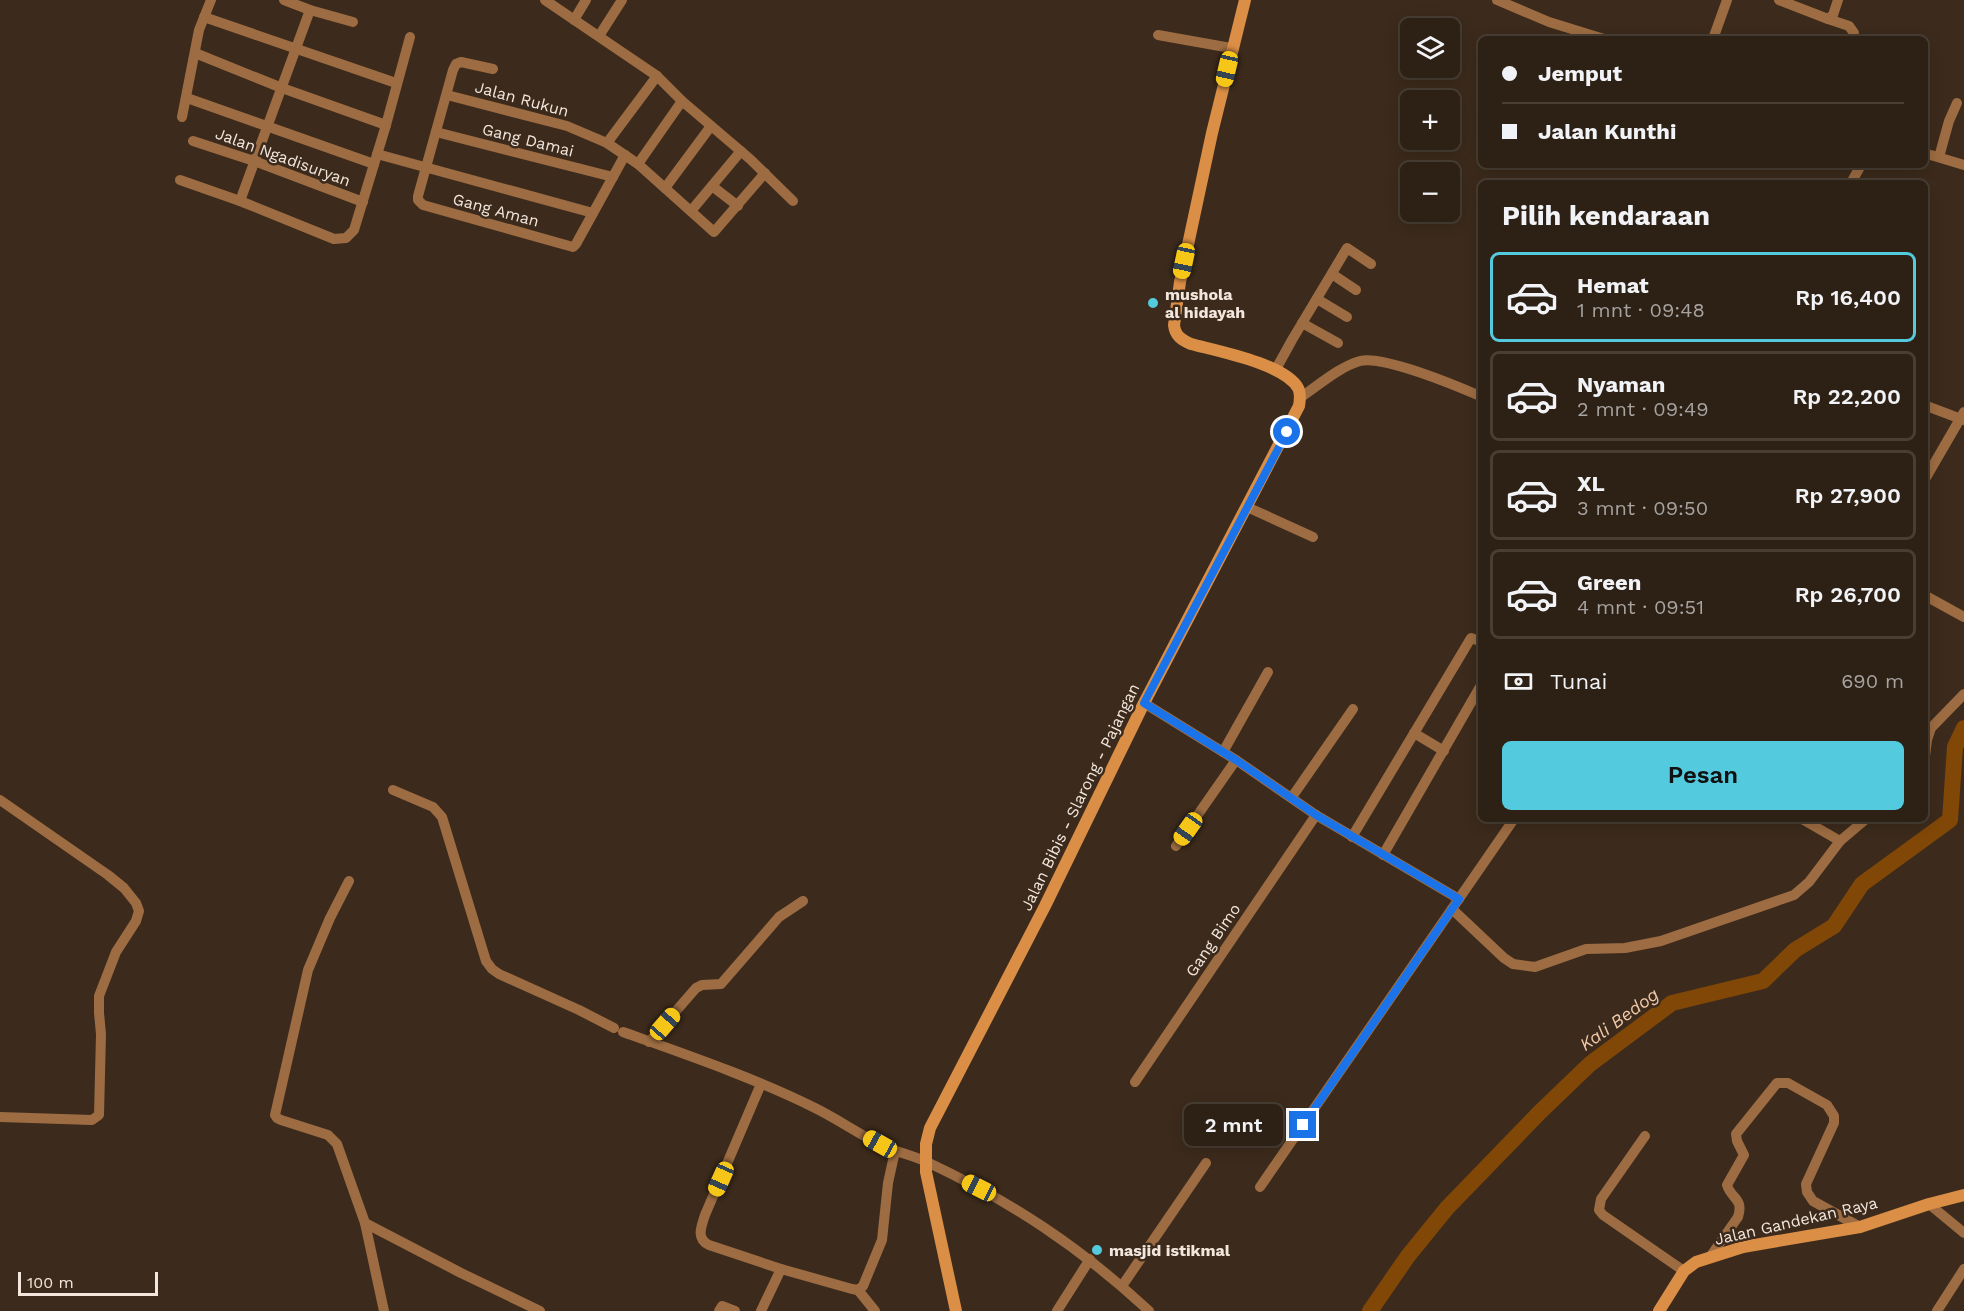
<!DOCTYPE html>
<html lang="id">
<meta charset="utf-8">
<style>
body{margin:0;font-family:"Work Sans",sans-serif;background:#392d22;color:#f1f3f6;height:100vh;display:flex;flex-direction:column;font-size:22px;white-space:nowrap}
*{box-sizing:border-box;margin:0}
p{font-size:20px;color:#a7a3a0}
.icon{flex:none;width:33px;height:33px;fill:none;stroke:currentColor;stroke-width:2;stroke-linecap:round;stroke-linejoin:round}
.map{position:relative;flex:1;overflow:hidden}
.drawer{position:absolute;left:1478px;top:180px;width:450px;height:642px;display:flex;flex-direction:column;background:#2d2015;border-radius:9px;box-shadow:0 3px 15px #0003,0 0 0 2px #483e34}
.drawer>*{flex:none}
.banner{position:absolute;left:1478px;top:36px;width:450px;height:132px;border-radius:9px;box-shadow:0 3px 15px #0003,0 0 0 2px #483e34;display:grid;align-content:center;height:132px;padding:0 24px;background:#2d2015}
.tools{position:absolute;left:1400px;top:18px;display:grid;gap:12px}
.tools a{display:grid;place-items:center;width:60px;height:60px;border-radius:9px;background:#2d2015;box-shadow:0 3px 15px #0003,0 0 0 2px #483e34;font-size:30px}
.scale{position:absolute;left:18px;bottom:15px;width:140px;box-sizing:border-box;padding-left:6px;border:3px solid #f2e6dd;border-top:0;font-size:16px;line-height:21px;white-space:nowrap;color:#f2e6dd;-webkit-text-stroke:4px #3c2b1c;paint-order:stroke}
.end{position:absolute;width:27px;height:27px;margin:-14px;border:8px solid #1a73e8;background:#fff;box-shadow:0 0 0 3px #fff}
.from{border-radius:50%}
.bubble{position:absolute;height:42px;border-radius:9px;background:#2d2015;box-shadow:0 3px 15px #0003,0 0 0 2px #483e34;font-size:20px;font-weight:600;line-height:42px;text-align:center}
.car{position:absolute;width:18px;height:36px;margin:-18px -9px;border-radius:8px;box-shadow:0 0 4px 2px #0007;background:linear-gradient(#f5c518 24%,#345 0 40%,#f5c518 0 76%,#345 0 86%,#f5c518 0)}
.banner b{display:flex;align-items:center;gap:21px;height:57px;font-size:22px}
.banner b+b{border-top:2px solid #483e34}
.banner i{width:15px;height:15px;background:#f1f3f6}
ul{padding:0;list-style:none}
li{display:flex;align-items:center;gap:18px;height:90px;margin:0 12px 9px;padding:0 12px;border:3px solid #483e34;border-radius:9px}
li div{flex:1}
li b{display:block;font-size:22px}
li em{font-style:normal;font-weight:600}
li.current{border-color:#54cade}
li>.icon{width:54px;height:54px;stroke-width:1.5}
h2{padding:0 24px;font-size:27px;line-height:72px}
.pay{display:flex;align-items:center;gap:15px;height:66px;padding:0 24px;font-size:22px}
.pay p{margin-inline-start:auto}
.action{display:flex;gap:12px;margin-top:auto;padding:12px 24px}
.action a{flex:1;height:69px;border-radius:9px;background:#54cade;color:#111;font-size:24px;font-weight:600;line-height:69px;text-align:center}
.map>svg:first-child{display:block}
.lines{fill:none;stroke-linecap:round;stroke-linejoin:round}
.river{stroke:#804707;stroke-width:16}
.street{stroke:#9d6c42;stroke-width:10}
.secondary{stroke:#db8e46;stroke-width:12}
.route{stroke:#1a73e8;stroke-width:8}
.poi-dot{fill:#54cade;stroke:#3c2b1c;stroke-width:2}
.labels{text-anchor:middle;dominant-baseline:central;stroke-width:5;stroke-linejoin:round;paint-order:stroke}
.street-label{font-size:16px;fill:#f2e6dd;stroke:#3c2b1c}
.poi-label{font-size:16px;font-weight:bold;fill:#f2e6dd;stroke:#3c2b1c;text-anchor:start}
.water-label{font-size:18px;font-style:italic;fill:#f1c9a8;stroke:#3c2b1c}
</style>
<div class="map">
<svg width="1964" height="1311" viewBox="0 0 1964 1311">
<rect width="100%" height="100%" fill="#3c2b1c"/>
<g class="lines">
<path class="river" d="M1370,1311L1408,1256L1447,1208L1540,1112L1590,1064L1672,1003L1763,981L1795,950L1834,926L1862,884L1950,820L1955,747L1964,728"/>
<g class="street">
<path d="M284,0L310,10L240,201L334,239L346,238L354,230L386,125L410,37"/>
<path d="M545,0L657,76L682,101L750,159L793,201"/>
<path d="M1497,0L1549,22L1604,39"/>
<path d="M1779,0L1828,19L1833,15L1838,0"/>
<path d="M310,10L353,22"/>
<path d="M204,17L396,83"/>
<path d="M1828,19L1849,26L1854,33L1852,39"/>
<path d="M574,20L586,0"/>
<path d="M1158,35L1231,48"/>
<path d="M599,36L622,0"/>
<path d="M1713,39L1727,0"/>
<path d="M195,53L282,88L386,125"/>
<path d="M493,69L461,62L456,64L453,70L418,196V200L423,205L573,247L576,244L625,155"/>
<path d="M447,95L567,126L607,143L638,164L714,232L765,173"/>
<path d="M187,98L374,164"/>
<path d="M182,117L199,30L211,0"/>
<path d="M436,132L613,177"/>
<path d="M193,141L254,161L363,202"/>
<path d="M607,143L657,76"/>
<path d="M1924,153L1964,165"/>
<path d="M377,154L593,213"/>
<path d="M1939,157L1949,121L1957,103"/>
<path d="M638,164L682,101"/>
<path d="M180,180L240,201"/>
<path d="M1851,183L1861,165"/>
<path d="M712,186L738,206"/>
<path d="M665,188L711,126"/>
<path d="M691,211L741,151"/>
<path d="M1332,274L1356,290"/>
<path d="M1317,299L1347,317"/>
<path d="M1302,323L1338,343"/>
<path d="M1276,369L1292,340L1347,248L1371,264"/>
<path d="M1301,397C1319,385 1339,367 1360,361C1383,355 1457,386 1480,396"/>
<path d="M1924,405L1964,420"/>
<path d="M1924,481L1964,412"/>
<path d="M1247,507L1313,537"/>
<path d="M1924,595L1964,617"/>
<path d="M1144,703L1236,760L1316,815L1459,899"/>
<path d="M1414,733L1444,751"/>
<path d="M1223,752L1268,672"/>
<path d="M1924,765L1927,740L1931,728L1964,694"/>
<path d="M393,790L433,807L442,817L486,961L492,969L499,974L579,1010L614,1028"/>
<path d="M1292,797L1353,709"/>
<path d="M0,800L108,875L124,888L136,903L139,911L136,921L116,952L99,996V1013L101,1034L99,1115L92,1120L0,1117"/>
<path d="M1802,819L1840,841"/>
<path d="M1352,837L1471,638L1480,641"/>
<path d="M1176,846L1236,760"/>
<path d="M1383,855L1480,687"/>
<path d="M349,881L330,918L308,970L275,1115L277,1118L281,1120L328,1135L337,1144L365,1223L384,1311"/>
<path d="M1452,909L1504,958L1513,964L1535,967L1586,949L1625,948L1661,941L1794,895L1809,882L1840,841L1866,819"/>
<path d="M623,1032C687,1055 752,1077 813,1107C836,1118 857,1133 881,1145C896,1152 912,1155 927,1162C1012,1202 1080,1247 1149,1311"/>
<path d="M649,1042L696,988L702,985L721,984L779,917L803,901"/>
<path d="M1135,1082L1316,815"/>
<path d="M761,1084L705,1215C701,1227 696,1239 709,1245L781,1269"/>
<path d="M1645,1136L1601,1199L1599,1210L1603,1215L1684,1271"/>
<path d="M1260,1187L1514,819"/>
<path d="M1929,1204L1964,1233"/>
<path d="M365,1223L461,1273L540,1311"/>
<path d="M1710,1257L1738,1217C1744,1198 1731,1199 1727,1185L1744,1155L1737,1141L1736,1134L1777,1083H1788L1827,1105L1834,1116V1123L1806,1184L1807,1192L1813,1201L1860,1227"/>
<path d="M1122,1286L1206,1163"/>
<path d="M858,1290L875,1311"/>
<path d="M719,1311L722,1306L735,1311"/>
<path d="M761,1311L781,1269L852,1289L858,1290L863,1286L882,1240L888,1183L895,1151"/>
<path d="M1057,1311L1090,1259"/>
<path d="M1937,1311L1964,1269"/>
</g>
<g class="secondary">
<path d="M956,1311L926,1172V1144L930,1128L1045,906L1144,703L1299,406C1300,400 1301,393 1298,388C1285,364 1217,351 1191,344C1182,340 1175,336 1174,325L1180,282L1212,133L1245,0"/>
<path d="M1659,1311L1684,1271L1696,1262L1743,1247L1860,1227L1929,1204L1964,1195"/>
</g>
</g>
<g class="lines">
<path class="route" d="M1287,432L1144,703L1236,760L1316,815L1459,899L1303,1125"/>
</g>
<g class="poi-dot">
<circle cx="1153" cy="303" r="6"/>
<circle cx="1097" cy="1250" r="6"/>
</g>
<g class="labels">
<g class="street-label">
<text transform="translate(522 99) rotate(15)">Jalan Rukun</text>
<text transform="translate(528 140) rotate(14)">Gang Damai</text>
<text transform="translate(283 157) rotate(20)">Jalan Ngadisuryan</text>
<text transform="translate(496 210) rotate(15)">Gang Aman</text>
<text transform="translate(1080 797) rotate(-64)">Jalan Bibis - Slarong - Pajangan</text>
<text transform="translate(1213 940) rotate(-56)">Gang Bimo</text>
<text transform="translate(1796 1221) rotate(-13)">Jalan Gandekan Raya</text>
</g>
<g class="poi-label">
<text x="1165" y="294">mushola<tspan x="1165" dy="18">al hidayah</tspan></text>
<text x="1109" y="1250">masjid istikmal</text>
</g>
<g class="water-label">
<text transform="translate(1619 1019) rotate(-36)">Kali Bedog</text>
</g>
</g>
</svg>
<div class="tools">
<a><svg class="icon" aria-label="layers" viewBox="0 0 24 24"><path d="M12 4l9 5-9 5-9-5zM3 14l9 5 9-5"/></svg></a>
<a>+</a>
<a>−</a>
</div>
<div class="scale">100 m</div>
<i class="end from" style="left:1287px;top:432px"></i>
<i class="end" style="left:1303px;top:1125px"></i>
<div class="bubble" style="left:1184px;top:1104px;width:99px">2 mnt</div>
<i class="car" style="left:1227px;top:69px;rotate:193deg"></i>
<i class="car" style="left:1184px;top:261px;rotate:192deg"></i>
<i class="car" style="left:1188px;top:829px;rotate:215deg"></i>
<i class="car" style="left:665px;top:1024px;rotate:41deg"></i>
<i class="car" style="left:880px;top:1144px;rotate:299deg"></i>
<i class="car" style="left:721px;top:1179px;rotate:204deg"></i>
<i class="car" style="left:979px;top:1188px;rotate:297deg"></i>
<div class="banner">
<b><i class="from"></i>Jemput</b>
<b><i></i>Jalan Kunthi</b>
</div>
<section class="drawer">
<h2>Pilih kendaraan</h2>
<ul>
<li class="current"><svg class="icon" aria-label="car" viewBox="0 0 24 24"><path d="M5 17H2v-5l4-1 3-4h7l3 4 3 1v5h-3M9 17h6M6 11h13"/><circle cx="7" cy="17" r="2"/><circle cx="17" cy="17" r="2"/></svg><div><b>Hemat</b><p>1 mnt · 09:48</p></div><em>Rp 16,400</em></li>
<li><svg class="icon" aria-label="car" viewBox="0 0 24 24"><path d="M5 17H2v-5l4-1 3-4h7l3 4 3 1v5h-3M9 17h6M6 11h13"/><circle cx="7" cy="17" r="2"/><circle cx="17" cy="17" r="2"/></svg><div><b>Nyaman</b><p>2 mnt · 09:49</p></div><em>Rp 22,200</em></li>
<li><svg class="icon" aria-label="car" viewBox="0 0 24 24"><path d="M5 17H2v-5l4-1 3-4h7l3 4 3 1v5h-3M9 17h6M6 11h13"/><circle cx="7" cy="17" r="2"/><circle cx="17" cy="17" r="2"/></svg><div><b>XL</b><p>3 mnt · 09:50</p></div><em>Rp 27,900</em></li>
<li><svg class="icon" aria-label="car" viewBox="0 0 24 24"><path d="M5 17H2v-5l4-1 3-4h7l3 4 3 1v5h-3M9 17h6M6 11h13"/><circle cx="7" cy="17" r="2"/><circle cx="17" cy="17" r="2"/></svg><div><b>Green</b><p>4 mnt · 09:51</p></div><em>Rp 26,700</em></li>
</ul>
<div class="pay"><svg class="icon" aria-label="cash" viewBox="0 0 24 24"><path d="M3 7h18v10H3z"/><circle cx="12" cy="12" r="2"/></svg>Tunai<p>690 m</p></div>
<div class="action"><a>Pesan</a></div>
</section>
</div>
